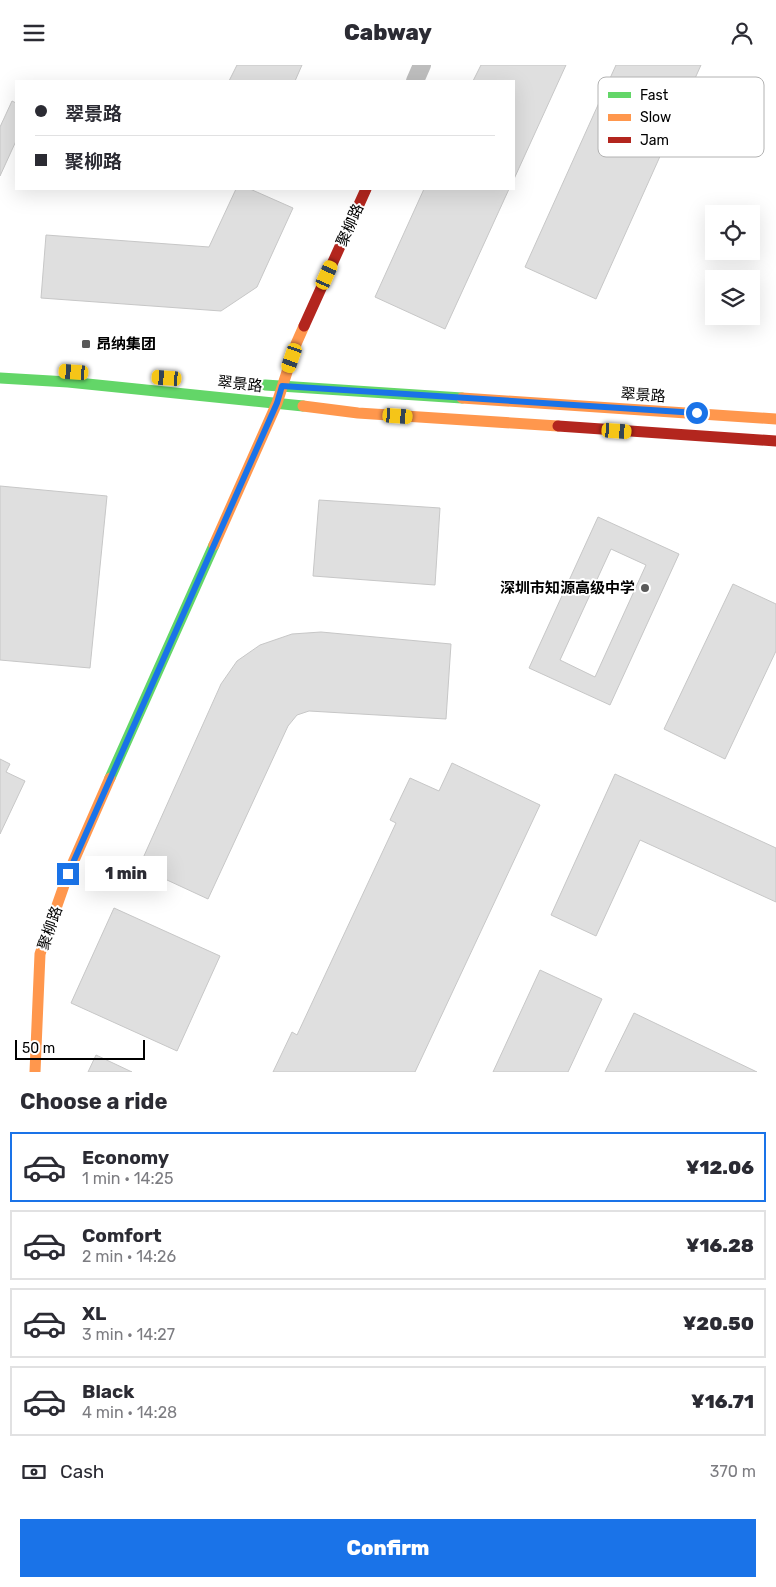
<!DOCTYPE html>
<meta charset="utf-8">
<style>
body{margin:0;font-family:Rubik,"Noto Sans SC",sans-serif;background:#f7f7f7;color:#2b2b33;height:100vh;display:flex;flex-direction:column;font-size:19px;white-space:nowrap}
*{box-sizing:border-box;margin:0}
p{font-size:16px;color:#7c7c81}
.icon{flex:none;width:28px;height:28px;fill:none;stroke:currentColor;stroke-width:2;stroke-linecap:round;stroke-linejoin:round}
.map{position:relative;height:1007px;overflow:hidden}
.details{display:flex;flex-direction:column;background:#fff;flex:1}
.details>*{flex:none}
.top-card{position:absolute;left:15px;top:15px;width:500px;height:110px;border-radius:0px;box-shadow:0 5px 20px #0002;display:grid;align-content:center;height:110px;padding:0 20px;background:#fff}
.buttons{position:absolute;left:705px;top:140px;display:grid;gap:10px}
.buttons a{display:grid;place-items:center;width:55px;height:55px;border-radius:0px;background:#fff;box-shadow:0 5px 20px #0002;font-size:25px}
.scale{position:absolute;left:15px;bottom:12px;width:130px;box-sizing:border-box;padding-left:5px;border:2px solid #000;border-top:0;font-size:14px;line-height:18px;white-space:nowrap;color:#000;-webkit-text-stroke:4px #fff;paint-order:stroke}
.end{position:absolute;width:22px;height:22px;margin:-11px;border:6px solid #1a73e8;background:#fff;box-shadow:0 0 0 2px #fff}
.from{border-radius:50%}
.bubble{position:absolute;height:35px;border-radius:0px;background:#fff;box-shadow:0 5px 20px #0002;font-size:16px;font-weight:800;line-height:35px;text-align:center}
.car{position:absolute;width:15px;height:30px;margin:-15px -8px;border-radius:6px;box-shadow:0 0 4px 1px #0007;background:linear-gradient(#f5c518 24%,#345 0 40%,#f5c518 0 76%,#345 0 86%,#f5c518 0)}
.top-card b{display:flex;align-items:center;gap:18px;height:48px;font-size:19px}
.top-card b+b{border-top:1px solid #e1e1e2}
.top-card i{width:12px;height:12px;background:#2b2b33}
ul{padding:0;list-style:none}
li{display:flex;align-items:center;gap:15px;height:70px;margin:0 10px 8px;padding:0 10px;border:2px solid #e1e1e2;border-radius:0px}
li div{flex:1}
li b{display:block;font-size:19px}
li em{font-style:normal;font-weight:800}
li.current{border-color:#1a73e8}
li>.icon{width:45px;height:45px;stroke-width:1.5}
h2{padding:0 20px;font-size:22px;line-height:60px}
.pay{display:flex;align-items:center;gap:12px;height:55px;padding:0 20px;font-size:19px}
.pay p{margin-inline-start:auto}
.cta{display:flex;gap:10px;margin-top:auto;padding:10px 20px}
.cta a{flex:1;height:58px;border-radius:0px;background:#1a73e8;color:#fff;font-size:20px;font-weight:800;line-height:58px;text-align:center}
header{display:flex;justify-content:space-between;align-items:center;height:65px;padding:0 20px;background:#fff;font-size:22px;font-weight:800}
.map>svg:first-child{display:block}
.building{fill:#dfdfdf;stroke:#c7c7c7;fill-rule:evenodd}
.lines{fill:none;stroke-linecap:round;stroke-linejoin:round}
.street{stroke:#bebebe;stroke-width:18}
.fast{stroke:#63d668;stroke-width:11}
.slow{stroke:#ff974d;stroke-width:11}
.jam{stroke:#b3261e;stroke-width:11}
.route{stroke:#1a73e8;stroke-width:6}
.poi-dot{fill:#595959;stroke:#fff;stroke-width:2}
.labels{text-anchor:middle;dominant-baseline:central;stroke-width:4;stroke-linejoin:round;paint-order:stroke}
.street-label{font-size:15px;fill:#000;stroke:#fff}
.poi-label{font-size:15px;font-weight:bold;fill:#000;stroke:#fff;text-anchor:start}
.key{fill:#fff;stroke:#b2b2b2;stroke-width:1}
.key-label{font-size:14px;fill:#000}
</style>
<header><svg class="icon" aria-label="menu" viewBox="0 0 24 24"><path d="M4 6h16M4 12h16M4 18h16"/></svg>Cabway<svg class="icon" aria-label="person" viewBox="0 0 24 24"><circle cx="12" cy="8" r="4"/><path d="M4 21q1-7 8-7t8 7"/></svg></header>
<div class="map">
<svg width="776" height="1007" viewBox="0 0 776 1007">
<rect width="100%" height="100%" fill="#fff"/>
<g class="building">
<path d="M237,0H302L295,16H229Z"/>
<path d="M481,0H566L514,114V16H473Z"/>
<path d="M616,0H701L596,234L525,202Z"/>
<path d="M12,36L16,38V76L0,111V62Z"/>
<path d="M236,124H250L293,143L257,222L221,246L41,233L46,170L209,182Z"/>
<path d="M424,124H509L445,264L375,232Z"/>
<path d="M0,421L107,431L90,603L0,595Z"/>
<path d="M319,435L440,443L435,520L313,511Z"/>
<path d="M598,452L679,489L610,640L529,603ZM611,484L646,500L595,612L560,595Z"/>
<path d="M733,519L776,539V586L725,694L664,664Z"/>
<path d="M321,567L451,579L446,654L309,646L297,650L288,661L208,834L139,802L221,619L237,596L260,580L292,569Z"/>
<path d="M0,694L10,699L6,707L25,716L0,769Z"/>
<path d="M452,698L540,740L415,1007H273L292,967L297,970L396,758L390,755L410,713L439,726Z"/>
<path d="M615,709L776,783V837L640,775L596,871L551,850Z"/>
<path d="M114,843L220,891L177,986L71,938Z"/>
<path d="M540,905L602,934L568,1007H493Z"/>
<path d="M634,948L757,1007H605Z"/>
<path d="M96,990L132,1007H88Z"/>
</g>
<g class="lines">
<path class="street" d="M415,16L422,0"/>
<g class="fast">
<path d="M0,313L68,317L303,341"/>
<path d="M265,320L462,333"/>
<path d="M110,713L214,480"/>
</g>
<g class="slow">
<path d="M462,333L776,354"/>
<path d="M303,341L358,348L558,361"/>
<path d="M214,480L277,338L296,279L304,261"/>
<path d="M35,1007L40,889L68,809L110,713"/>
</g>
<g class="jam">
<path d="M304,261L366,124"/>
<path d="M558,361L776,376"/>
</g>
</g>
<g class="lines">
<path class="route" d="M68,809L277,338L282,321L697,348"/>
</g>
<g class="poi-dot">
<rect x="81" y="274" width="10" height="10" rx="2.5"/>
<circle cx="645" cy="523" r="5"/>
</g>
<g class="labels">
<g class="street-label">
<text transform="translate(350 160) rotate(-66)">聚柳路</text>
<text transform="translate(240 319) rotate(6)">翠景路</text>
<text transform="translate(643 330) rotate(4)">翠景路</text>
<text transform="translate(50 863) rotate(-71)">聚柳路</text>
</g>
<g class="poi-label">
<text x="96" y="279">昂纳集团</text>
<text x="635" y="523" text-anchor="end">深圳市知源高级中学</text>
</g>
</g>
<rect x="598" y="12" width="166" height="80" rx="8" class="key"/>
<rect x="608" y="27" width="23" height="6" fill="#63d668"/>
<rect x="608" y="49" width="23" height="7" fill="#ff974d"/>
<rect x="608" y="72" width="23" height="6" fill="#b3261e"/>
<g class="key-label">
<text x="640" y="35">Fast</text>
<text x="640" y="57">Slow</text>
<text x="640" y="80">Jam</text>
</g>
</svg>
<div class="buttons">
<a><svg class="icon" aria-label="locate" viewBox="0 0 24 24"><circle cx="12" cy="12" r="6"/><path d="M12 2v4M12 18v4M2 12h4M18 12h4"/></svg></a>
<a><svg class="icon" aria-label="layers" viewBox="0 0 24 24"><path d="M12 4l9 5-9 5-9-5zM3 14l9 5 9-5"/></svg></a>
</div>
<div class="scale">50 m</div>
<i class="end from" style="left:697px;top:348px"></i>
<i class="end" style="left:68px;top:809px"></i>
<div class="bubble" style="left:85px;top:791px;width:82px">1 min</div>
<i class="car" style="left:327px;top:210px;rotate:24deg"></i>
<i class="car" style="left:292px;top:293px;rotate:199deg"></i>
<i class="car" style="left:74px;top:307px;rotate:274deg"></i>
<i class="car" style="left:167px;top:313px;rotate:274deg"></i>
<i class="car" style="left:398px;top:351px;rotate:94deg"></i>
<i class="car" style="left:617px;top:366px;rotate:94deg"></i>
<div class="top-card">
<b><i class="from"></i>翠景路</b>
<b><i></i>聚柳路</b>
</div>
</div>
<section class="details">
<h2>Choose a ride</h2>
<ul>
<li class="current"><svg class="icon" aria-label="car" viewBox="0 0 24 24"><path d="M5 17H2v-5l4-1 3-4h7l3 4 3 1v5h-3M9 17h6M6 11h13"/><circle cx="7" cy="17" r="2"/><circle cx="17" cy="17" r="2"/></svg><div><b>Economy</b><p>1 min · 14:25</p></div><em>¥12.06</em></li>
<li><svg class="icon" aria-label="car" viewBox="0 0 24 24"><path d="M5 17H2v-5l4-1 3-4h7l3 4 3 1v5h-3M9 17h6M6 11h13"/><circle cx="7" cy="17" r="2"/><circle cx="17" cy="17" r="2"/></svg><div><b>Comfort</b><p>2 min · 14:26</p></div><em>¥16.28</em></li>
<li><svg class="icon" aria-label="car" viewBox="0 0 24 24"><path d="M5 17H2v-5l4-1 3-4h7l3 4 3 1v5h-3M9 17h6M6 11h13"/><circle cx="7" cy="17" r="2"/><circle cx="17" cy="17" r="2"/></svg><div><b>XL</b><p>3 min · 14:27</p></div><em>¥20.50</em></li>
<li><svg class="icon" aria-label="car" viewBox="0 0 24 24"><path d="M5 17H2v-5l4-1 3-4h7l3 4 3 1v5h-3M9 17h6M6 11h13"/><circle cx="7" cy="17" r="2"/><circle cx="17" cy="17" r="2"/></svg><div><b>Black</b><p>4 min · 14:28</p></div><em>¥16.71</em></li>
</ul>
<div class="pay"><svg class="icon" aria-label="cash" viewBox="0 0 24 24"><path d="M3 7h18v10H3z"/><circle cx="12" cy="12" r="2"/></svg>Cash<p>370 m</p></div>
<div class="cta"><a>Confirm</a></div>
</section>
